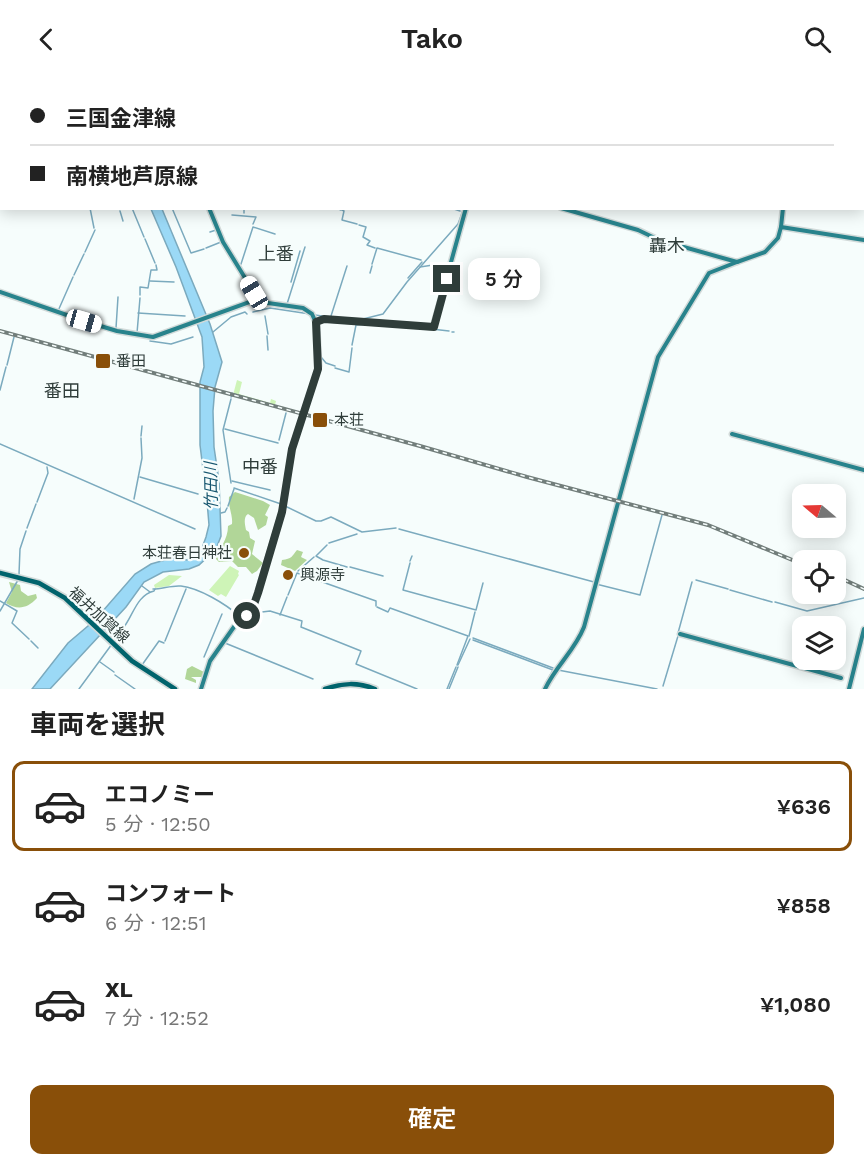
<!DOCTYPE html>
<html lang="ja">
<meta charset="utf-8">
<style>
body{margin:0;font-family:"Work Sans","Noto Sans JP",sans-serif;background:#f2f2f2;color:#222;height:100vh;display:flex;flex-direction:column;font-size:22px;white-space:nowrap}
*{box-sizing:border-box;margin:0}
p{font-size:20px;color:#767676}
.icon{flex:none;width:33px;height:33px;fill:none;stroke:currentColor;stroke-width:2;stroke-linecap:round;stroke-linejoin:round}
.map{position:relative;height:611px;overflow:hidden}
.sheet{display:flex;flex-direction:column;background:#fff;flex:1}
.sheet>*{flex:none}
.banner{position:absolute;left:0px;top:0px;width:864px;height:132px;box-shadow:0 3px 15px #0003;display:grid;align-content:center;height:132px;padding:0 30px;background:#fff}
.needle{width:39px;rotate:289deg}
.buttons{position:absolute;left:792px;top:406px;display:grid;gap:12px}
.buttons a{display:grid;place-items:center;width:54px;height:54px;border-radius:12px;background:#fff;box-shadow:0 3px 15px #0003;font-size:30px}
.end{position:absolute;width:27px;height:27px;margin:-14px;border:8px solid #2f3d3a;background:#fff;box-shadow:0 0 0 3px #fff}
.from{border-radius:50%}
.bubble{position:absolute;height:42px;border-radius:12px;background:#fff;box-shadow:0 3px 15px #0003;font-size:20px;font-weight:600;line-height:42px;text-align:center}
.car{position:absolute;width:18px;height:36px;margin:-18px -9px;border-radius:8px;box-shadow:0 0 4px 2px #0007;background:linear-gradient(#fff 24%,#345 0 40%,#fff 0 76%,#345 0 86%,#fff 0)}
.banner b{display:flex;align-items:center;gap:21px;height:57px;font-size:22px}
.banner b+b{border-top:2px solid #e0e0e0}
.banner i{width:15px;height:15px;background:#222}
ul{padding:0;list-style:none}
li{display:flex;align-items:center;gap:18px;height:90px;margin:0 12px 9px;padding:0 18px;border:3px solid transparent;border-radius:12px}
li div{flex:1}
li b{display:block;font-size:22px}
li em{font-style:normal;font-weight:600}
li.selected{border-color:#894f09}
li>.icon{width:54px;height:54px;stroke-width:1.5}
h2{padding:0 30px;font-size:27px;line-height:72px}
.button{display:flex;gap:12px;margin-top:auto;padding:12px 30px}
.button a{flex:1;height:69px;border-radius:12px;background:#894f09;color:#fff;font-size:24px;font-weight:600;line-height:69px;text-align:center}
header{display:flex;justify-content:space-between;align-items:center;height:78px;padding:0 30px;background:#fff;font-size:27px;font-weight:600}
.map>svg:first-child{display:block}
.green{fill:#cef4b7}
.forest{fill:#b1d698}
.water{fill:#9bd9f6;stroke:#7baabe;stroke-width:1.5}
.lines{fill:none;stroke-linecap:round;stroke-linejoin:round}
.stream{stroke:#7baabe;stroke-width:1.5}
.secondary-casing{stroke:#d2dad9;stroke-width:7}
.primary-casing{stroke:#d2dad9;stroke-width:8}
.secondary{stroke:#28838c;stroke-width:4}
.primary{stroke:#00636c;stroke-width:4.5}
.rail-casing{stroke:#727e7b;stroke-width:4}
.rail{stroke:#f6fdfc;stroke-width:1.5;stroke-dasharray:4.5;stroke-linecap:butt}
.route{stroke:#2f3d3a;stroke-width:8}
.poi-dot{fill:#894f09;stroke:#f6fdfc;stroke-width:2}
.labels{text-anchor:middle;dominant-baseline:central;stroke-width:4.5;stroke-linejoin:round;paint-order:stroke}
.poi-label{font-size:15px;fill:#2f3d3a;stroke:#f6fdfc;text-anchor:start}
.street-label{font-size:15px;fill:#2f3d3a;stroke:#f6fdfc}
.water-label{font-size:16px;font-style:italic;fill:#16566f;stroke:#f6fdfc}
.quarter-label{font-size:18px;fill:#2f3d3a;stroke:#f6fdfc}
</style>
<header><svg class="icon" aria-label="back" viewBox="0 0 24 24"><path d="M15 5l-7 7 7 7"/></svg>Tako<svg class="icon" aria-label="search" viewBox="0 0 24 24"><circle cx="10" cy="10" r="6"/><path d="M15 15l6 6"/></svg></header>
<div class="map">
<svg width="864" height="611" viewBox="0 0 864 611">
<rect width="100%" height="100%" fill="#f6fdfc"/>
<g class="green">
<path d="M237,302L242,304L239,316L270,325L271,321L276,323L275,327L301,334L300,335L233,317Z"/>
<path d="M230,488L239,493L238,496L239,497L226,519L221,516L218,518L209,512Z"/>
<path d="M169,497L182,498L169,508L155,510L154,507Z"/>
</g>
<g class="forest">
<path d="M235,414L263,423L270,427L265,437L268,439L266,447L258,452L254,440L248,436C243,439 245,447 246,452L249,454L250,460L255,463L252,476L263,485L257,493L252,496L246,489H238L232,483L219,484L216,481C219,470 228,462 228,448L232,446C233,437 228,429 229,419Z"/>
<path d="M297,472L303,474L301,479L307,482L295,493L281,487L282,482C292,481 292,478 297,472Z"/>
<path d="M9,504L20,507L21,513L28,518L36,516L37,520C27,531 17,532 6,525L12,514Z"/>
<path d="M192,588L204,594L202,599H191L196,602V605L185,601L187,591Z"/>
</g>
<path class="water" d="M151,131H162L210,246L222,284L215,309L213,333L214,369L219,403L221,458L216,471L199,487L189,491L163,494L144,504L126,529L50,611H32L68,565L95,542L135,496L151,486L172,480L187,482L193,479L202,470L206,459L209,447L207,423L200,367V304L204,289L202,259L176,189Z"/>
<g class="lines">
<g class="stream">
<path d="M38,0L41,2"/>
<path d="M241,0V2"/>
<path d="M756,0L760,2"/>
<path d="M499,2V0"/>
<path d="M637,2L638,0"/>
<path d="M785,2V0"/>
<path d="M862,35H864"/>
<path d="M862,129H864"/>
<path d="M90,130L94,150"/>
<path d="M132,130L144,159"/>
<path d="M172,130L191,175L204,171"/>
<path d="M336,130L341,132"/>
<path d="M451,130L460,133"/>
<path d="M121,131L122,130"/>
<path d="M342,132L344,133L342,142L357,146"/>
<path d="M120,133L123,143"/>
<path d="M244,135V130"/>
<path d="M232,137L256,139L253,146"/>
<path d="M359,147L366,149L363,159L370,163L367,167L375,170"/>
<path d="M145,161L155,185"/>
<path d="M206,170L221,164L216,152L210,154"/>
<path d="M85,174L95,152"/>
<path d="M241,186L253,149L275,156"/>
<path d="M372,186L377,170L421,182"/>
<path d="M420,189L433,187L448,191"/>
<path d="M370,195L372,188"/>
<path d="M74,197L84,176"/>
<path d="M408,200L422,184"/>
<path d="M150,203L174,204"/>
<path d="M291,204L300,173"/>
<path d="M140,217V209L148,210L151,192H157L156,187"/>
<path d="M287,226L305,169"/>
<path d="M58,233L73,199"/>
<path d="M253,234L270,230L310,236"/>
<path d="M138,235L185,238"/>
<path d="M315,237L343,241"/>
<path d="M265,238L268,256"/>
<path d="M331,238L347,188"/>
<path d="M359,242L383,236L407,204L458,146L464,130"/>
<path d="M341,244L354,246"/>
<path d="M319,245L320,263"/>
<path d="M414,249L449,253"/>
<path d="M116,250L118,219"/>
<path d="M213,254L231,239L245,234L247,236"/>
<path d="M452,254H454"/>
<path d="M137,255L140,220"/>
<path d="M267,258L268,272"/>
<path d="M150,263L171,266L193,259"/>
<path d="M320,264V274"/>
<path d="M352,267L356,247L370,246"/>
<path d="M321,279L326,285L335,288"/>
<path d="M7,287L14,259"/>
<path d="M335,290L349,294L352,270"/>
<path d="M0,312L6,289"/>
<path d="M234,316L301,335"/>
<path d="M232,317V315"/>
<path d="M231,319L232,318"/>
<path d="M231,321L223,352L231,405"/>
<path d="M225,351L278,365"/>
<path d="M141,358L142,348"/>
<path d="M279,362L286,335"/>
<path d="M0,366L195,451"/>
<path d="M140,399L198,416"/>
<path d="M232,403L270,412"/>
<path d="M234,410L281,426"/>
<path d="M134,421L142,380L141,360"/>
<path d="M37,424L48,395L47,389"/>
<path d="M228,428L234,411"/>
<path d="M285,428L316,443H321L331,439L362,454L396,450"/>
<path d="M221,435L225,434L227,430"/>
<path d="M663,435V434"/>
<path d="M27,450L36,426"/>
<path d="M399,451L594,504"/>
<path d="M329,465L357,456"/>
<path d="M327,467L316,478L323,482L347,489"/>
<path d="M410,483L412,478"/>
<path d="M410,485L403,512L476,532L483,505"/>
<path d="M350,489L383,498"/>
<path d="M298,493L314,479"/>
<path d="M19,496L20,471L26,453"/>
<path d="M696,502L728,511"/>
<path d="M596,506L640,517L662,437"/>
<path d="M142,508L150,514"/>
<path d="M153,511C162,511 172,507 181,508C199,510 226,526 239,538L242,537"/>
<path d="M730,512L772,524"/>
<path d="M288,517L297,495L376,523V528"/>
<path d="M0,523L17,533L12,545L29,561"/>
<path d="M775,524L807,533L864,520"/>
<path d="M377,529L388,534L390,530L468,558L457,587"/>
<path d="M0,533L18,502"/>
<path d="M247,536L270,533L302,543L301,549L361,573L356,586L417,611"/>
<path d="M280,537L287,519"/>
<path d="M678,555L692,504"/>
<path d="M469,558L475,534"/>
<path d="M473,560L553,590"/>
<path d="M473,562L553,592L545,606"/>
<path d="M31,563L38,570"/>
<path d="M115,563C119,557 123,552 126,546C134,534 138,517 154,513L155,511"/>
<path d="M165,563L186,511"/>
<path d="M226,563L225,565L313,601"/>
<path d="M204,579L222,536"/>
<path d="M100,584L114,594"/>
<path d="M142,587L159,563L164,565"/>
<path d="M458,587L470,561"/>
<path d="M558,592L657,611"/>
<path d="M115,597L135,611"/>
<path d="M663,608L678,558"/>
<path d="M79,611L112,566"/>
<path d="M447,611L456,589"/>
<path d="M449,611L458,589"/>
</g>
<defs>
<g id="secondary">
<path d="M187,2V0"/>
<path d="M501,2L502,0"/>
<path d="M808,2V0"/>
<path d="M561,130L638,152L659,162L737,184L765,174L778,160L781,149L864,162"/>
<path d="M781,149L783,130"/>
<path d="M0,214L84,243L117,253L153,259L258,221"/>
<path d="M316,244L324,241L433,249L466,130"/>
<path d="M732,356L864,392"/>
<path d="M680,556L841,600"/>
<path d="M201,611L210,583L236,546L253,529L282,434L292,371L319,288L317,247L312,236L303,230L268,225L258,221L223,164L209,130"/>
<path d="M545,611C556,588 575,572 584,549L658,279L709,195L737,184"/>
<path d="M849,611L864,551"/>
</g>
<g id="primary">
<path d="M762,0L766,2"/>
<path d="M7,2L8,0"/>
<path d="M0,16L2,13"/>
<path d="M862,37L864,38"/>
<path d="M0,495L39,505L65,520L132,583L175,611"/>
<path d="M325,611C343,605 357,604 375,611"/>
</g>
</defs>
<use href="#secondary" class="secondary-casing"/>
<use href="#primary" class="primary-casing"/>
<use href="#secondary" class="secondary"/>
<use href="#primary" class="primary"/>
<defs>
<g id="rail">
<path d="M0,253L420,368L527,399L708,447L802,486"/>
<path d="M836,498L864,511"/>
</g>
</defs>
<use href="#rail" class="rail-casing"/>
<use href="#rail" class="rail"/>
</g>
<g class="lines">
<path class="route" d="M247,538L252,532L258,515L282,434L292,371L318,291L316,244L324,241L434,249L447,201"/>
</g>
<g class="poi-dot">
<rect x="95" y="275" width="16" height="16" rx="3"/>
<rect x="312" y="334" width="16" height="16" rx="3"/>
<circle cx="244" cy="475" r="6"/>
<circle cx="288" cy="497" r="6"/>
</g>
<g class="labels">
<g class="poi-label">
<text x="116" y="283">番田</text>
<text x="334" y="342">本荘</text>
<text x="232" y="475" text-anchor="end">本荘春日神社</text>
<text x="300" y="497">興源寺</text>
</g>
<g class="street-label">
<text transform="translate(99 537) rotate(42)">福井加賀線</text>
</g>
<g class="water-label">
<text transform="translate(211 408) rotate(-91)">竹田川</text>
</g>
<g class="quarter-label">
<text x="667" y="167">轟木</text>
<text x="276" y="175">上番</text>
<text x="62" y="312">番田</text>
<text x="260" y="388">中番</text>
</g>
</g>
</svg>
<div class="buttons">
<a><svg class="needle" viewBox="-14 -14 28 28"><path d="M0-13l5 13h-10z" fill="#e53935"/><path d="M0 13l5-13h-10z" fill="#767676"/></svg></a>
<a><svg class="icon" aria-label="locate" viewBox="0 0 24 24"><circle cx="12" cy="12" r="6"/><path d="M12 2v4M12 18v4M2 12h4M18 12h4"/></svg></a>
<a><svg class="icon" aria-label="layers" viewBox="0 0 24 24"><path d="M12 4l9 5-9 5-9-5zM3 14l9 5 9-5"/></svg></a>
</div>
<i class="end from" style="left:247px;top:538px"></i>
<i class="end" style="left:447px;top:201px"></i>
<div class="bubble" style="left:468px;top:180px;width:72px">5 分</div>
<i class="car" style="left:254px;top:215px;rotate:329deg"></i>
<i class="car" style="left:84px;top:243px;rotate:106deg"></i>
<div class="banner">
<b><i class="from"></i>三国金津線</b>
<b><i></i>南横地芦原線</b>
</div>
</div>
<section class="sheet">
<h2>車両を選択</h2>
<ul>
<li class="selected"><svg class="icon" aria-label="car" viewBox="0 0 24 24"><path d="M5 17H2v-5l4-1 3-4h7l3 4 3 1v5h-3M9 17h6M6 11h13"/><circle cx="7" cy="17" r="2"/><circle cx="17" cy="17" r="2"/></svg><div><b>エコノミー</b><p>5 分 · 12:50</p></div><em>¥636</em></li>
<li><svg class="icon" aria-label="car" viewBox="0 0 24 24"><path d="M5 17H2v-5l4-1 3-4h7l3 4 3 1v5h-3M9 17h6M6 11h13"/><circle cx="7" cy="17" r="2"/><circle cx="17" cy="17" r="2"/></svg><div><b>コンフォート</b><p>6 分 · 12:51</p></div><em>¥858</em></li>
<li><svg class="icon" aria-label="car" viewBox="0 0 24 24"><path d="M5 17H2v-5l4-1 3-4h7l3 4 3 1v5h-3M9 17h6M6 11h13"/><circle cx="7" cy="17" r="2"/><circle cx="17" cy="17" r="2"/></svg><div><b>XL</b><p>7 分 · 12:52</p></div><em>¥1,080</em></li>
</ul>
<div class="button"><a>確定</a></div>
</section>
